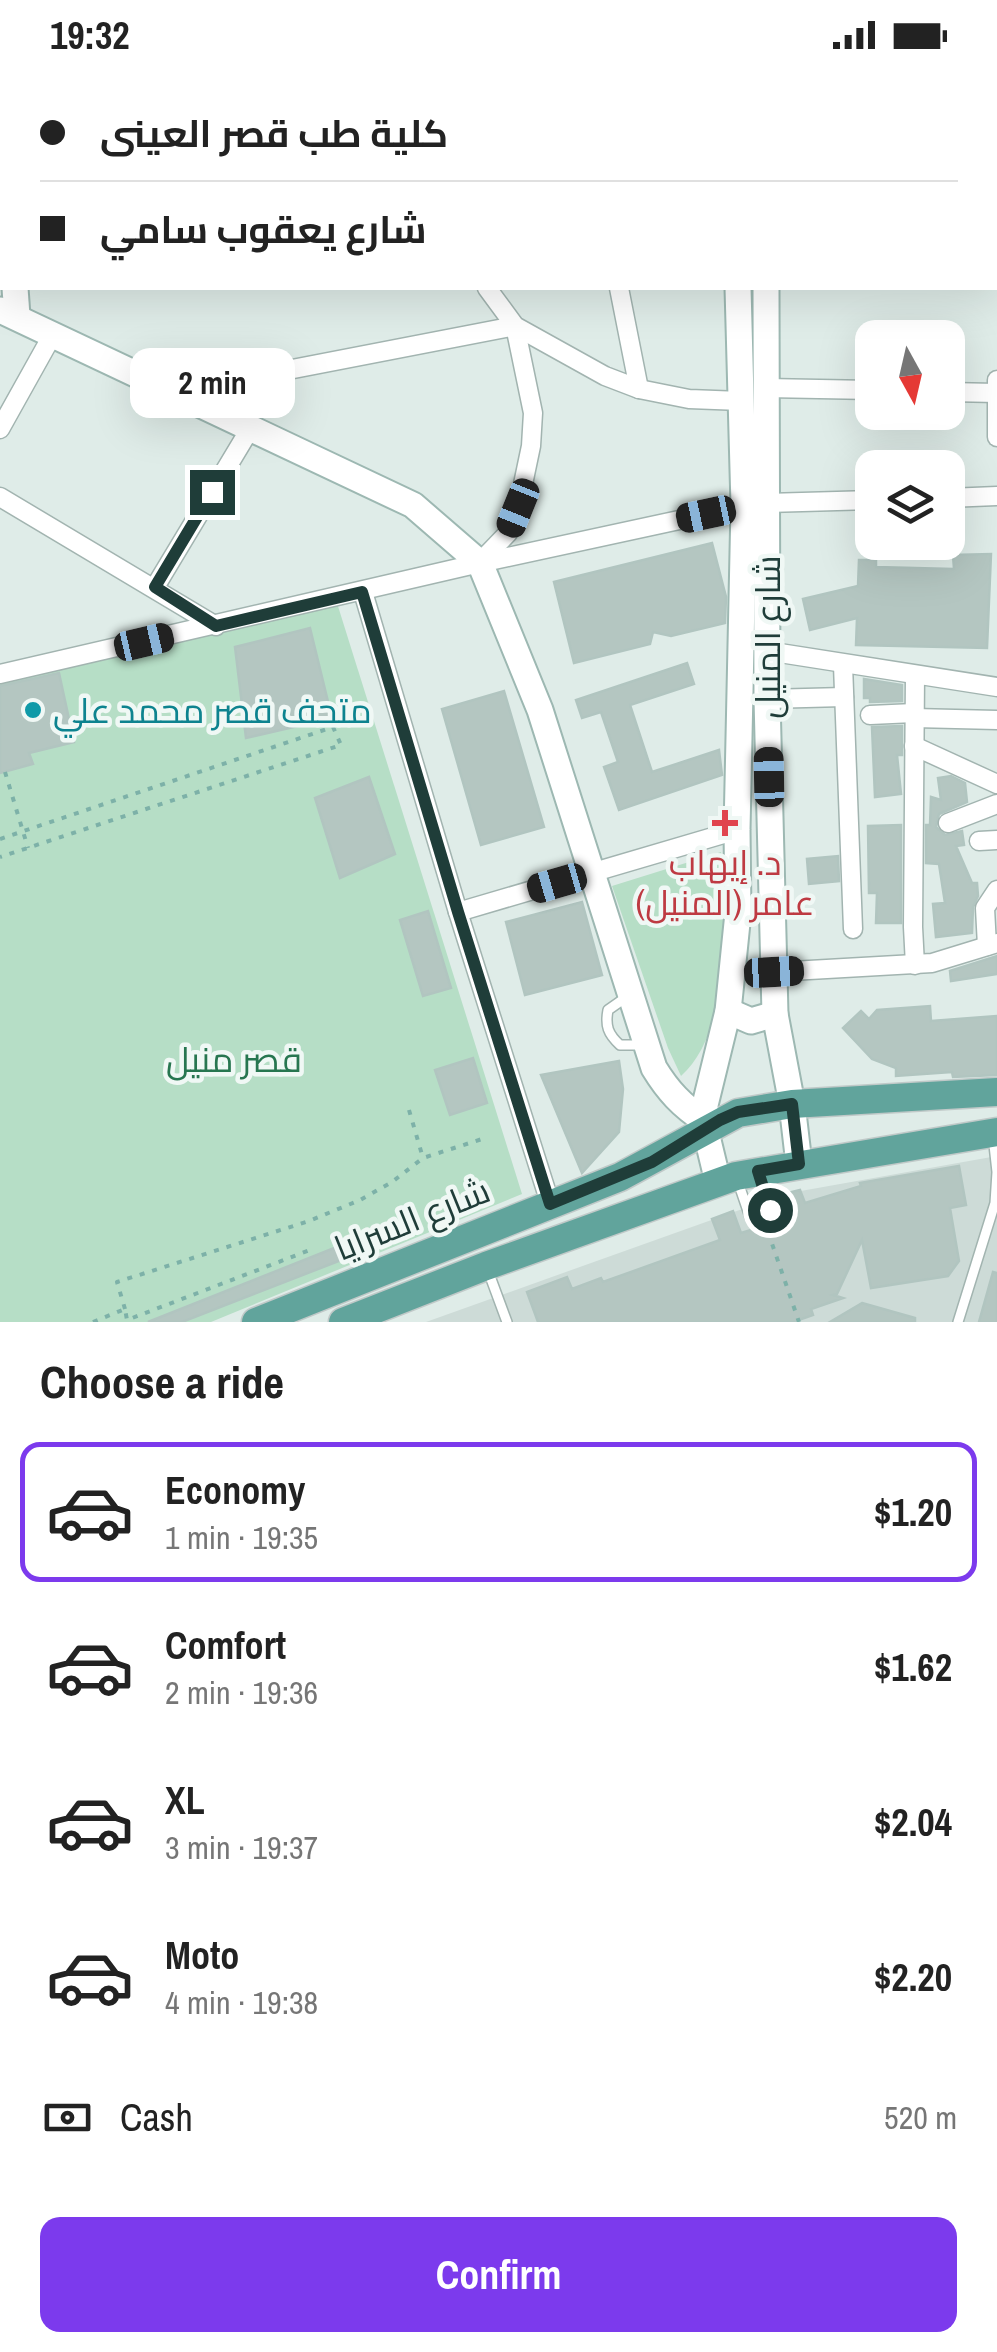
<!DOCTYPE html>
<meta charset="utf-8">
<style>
body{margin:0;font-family:"Archivo Narrow",Cairo,sans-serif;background:#f6f6f6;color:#222;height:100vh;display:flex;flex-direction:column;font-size:38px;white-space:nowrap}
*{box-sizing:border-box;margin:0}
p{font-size:32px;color:#767676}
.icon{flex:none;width:55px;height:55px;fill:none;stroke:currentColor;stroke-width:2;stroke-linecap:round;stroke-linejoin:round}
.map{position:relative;height:1252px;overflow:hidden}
.side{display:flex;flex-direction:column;background:#fff;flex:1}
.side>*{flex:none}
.banner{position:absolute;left:0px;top:0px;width:998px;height:220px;box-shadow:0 10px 40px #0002;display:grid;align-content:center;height:220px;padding:0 40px;background:#fff}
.needle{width:65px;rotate:172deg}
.fabs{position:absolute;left:855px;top:250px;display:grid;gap:20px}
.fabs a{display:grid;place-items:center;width:110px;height:110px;border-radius:20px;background:#fff;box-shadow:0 10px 40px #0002;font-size:50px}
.end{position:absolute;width:45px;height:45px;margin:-22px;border:12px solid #1f3d39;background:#fff;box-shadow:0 0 0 5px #fff}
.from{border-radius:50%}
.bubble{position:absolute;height:70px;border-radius:20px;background:#fff;box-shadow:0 10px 40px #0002;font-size:32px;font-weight:700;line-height:70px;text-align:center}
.car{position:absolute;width:30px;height:60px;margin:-30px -15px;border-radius:12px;box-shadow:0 0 8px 2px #0007;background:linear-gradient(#222 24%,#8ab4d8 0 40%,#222 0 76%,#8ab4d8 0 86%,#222 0)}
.banner b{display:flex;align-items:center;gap:35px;height:95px;font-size:38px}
.banner b+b{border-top:2px solid #e0e0e0}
.banner i{width:25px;height:25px;background:#222}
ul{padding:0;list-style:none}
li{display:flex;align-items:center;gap:30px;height:140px;margin:0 20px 15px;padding:0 20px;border:5px solid transparent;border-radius:20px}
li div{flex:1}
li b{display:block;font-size:38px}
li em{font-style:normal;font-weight:700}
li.active{border-color:#7c3aed}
li>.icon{width:90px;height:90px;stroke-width:1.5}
h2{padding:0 40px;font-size:45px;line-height:120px}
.pay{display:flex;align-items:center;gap:25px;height:110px;padding:0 40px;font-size:38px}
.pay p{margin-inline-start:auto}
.primary-button{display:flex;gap:20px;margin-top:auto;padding:20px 40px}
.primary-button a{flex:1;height:115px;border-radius:20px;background:#7c3aed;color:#fff;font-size:40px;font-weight:700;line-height:115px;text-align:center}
.status{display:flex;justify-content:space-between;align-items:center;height:70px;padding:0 50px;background:#fff;direction:ltr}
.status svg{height:28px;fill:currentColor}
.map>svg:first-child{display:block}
.built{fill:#cddbd7}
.green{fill:#b6dec6}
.building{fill:#b4c6c1;stroke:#b1c5c0;stroke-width:2.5}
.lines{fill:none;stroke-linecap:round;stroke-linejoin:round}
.lane-casing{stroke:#a2b4b0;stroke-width:12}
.street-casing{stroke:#a2b4b0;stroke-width:21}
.secondary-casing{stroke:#9db8b2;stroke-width:29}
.primary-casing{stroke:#c0c9c8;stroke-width:31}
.path{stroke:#7db1a8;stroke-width:4;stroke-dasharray:5 8;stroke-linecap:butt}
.lane{stroke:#fff;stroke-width:9}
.street{stroke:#fff;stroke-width:18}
.secondary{stroke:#fff;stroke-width:25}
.primary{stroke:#61a49c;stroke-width:28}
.route{stroke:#1f3d39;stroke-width:12}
.culture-dot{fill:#0f9aa8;stroke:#f0f8f5;stroke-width:4}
.health-dot{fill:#e0444e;stroke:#f0f8f5;stroke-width:4}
.labels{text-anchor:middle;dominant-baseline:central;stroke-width:9;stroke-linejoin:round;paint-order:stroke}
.street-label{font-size:35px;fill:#1f3d39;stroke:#f0f8f5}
.culture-label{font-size:35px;fill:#0d838f;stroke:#f0f8f5;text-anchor:start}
.health-label{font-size:35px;fill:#be3a42;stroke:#f0f8f5}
.park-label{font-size:35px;fill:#277650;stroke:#f0f8f5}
</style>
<div class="status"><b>19:32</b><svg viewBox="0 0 49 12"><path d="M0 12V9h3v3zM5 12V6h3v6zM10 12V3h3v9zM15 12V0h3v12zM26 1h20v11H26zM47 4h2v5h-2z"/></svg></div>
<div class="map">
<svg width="997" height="1252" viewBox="0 0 997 1252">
<rect width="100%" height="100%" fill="#dfece8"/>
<path class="built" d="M997,1086V1252H426L784,1124Z"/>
<g class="green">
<path d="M337,533L522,1124L211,1252H0V607Z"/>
<path d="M721,782C728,846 732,960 681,1006L668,978L612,816Z"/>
</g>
<g class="building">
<path d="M712,473L726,527L725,553L671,566L653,562L650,574L574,593L554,512Z"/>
<path d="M991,484L987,578L856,575L857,548L810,560L803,529L858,516L859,490H876V497L954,499L953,485Z"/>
<path d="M310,558L332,648L246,668L235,577Z"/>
<path d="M687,593L694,614L630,635L652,702L719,680L722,705L619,740L604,697L618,692L601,642L582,648L576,630Z"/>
<path d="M59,603L74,672L29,683L33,694L0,703V616Z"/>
<path d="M864,609L902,615V631L870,632V628H864Z"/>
<path d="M504,621L544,757L481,775L442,639Z"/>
<path d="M902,656V685H897L901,724L875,727L872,657Z"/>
<path d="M951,706L965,713L967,732L939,744L936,757L945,765L962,761L964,775L956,776L972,813H977L978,826L973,837L972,863L936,867L933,834L945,833L939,794L926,793V755H930L931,727L941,730L938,708Z"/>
<path d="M369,707L395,784L340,808L315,728Z"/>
<path d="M901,755V853H876L877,823H869L868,756Z"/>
<path d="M838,786L839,811L809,814L807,789Z"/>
<path d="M582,832L602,905L525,925L506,852Z"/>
<path d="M428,841L451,918L423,926L400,850Z"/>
<path d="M997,886V904L951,911L950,901Z"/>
<path d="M930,936L931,951L997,946V1005L953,1007L952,1002L896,1006V998L872,989L843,958L861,941L869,949L877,940Z"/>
<path d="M473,988L487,1033L450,1045L435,1000Z"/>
<path d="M619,991L623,1019L619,1062L582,1103L541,1005Z"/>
<path d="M959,1096L966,1135L950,1138L959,1191L948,1206L871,1218L862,1170L837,1224L833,1225L843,1228L811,1239L813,1245L793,1252H538L527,1222L567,1207L572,1219L601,1208L603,1212L720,1170L712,1149L733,1141L741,1163L771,1154L777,1146L789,1142L784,1124L800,1120L805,1133L861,1116L860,1113Z"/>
<path d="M362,1167L367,1180L182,1252H148Z"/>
<path d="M993,1202L997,1203V1252H979Z"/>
<path d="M862,1233L915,1248V1252H830Z"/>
</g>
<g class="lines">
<defs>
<g id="lane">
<path d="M0,106L2,105"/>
<path d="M628,926L608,940C605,956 608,964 620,975H645"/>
<path d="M737,1109L750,1147L754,1151L768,1146L770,1142L759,1104"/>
<path d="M487,1198L507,1252"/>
<path d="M958,1252L995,1133L997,1102L993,1066"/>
</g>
<g id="street">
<path d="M392,0L393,2"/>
<path d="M583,0V2"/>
<path d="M655,0V2"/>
<path d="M995,79H997"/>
<path d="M995,195H997"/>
<path d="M487,218L515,256L605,306L639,319L689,329L741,331"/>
<path d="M619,218L639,319"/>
<path d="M997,310V367"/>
<path d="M766,318L872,320"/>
<path d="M174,322L515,256L533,343L531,376L518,438L508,463L481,491"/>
<path d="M948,322L997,323"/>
<path d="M0,359L53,264"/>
<path d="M0,427L216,556"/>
<path d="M948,428L997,426"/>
<path d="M767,433L872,430"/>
<path d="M155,517L250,359"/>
<path d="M363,522L458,842L550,1133"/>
<path d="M767,581L997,617"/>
<path d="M843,595L853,859"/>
<path d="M0,604L480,493L744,436"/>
<path d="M915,605L913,857L915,895"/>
<path d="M767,629L844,627"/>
<path d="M870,645L914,643"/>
<path d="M914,648L997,650"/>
<path d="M914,676L997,714"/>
<path d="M948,753L997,734"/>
<path d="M979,771L997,770"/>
<path d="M458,842L737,760"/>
<path d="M987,876L985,838L997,820"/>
<path d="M774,902L932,893L997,873"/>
</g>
<g id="secondary">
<path d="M766,0V2"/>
<path d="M738,2V0"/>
<path d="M0,154L2,160"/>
<path d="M15,218L17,246"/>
<path d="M766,218L767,629L775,944L792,1034L799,1094"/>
<path d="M0,240L413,435L480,493L540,640L654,998C668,1021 682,1036 705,1051"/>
<path d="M728,941L751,951L775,944"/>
<path d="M718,1112L705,1058V1035L728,941L738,843L737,760L744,436L738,218"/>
</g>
<g id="primary">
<path d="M256,1252L620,1107L738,1043L792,1034L997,1022"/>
<path d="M343,1252L486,1196L736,1106L997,1062"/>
</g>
</defs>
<use href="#lane" class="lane-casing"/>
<use href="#street" class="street-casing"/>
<use href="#secondary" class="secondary-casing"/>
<use href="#primary" class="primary-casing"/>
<g class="path">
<path d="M5,702L28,778"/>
<path d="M0,769L333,657L341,675L0,787"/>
<path d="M409,1040L423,1088"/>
<path d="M768,1162L799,1252"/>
<path d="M125,1239L117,1212L309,1151L360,1130L392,1112L423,1088L482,1069"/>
<path d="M93,1252L125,1239L127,1250L310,1180"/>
</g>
<use href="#lane" class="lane"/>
<use href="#street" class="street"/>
<use href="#secondary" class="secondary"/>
<use href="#primary" class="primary"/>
</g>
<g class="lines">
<path class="route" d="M212,422L155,517L216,556L362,522L458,842L550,1134L652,1092L720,1050L738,1042L792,1034L799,1094L758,1101L770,1140"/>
</g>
<circle class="culture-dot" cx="33" cy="640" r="10"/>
<path class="health-dot" d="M720 738h10v10h10v10h-10v10h-10v-10h-10v-10h10z"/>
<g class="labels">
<g class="street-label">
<text transform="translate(767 567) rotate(-90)">شارع المنيل</text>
<text transform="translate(412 1149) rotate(-22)">شارع السرايا</text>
</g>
<g class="culture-label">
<text x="53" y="640">متحف قصر محمد علي</text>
</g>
<g class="health-label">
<text x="725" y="792">د. إيهاب<tspan x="725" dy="40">عامر (المنيل)</tspan></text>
</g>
<g class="park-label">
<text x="234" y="989">قصر منيل</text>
</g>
</g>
</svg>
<div class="fabs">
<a><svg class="needle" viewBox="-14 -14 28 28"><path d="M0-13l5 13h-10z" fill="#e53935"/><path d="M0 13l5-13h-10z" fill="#767676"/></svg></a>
<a><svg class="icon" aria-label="layers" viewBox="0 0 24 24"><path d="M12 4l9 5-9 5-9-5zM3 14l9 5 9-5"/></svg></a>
</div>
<i class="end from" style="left:770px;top:1140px"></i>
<i class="end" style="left:212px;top:422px"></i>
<div class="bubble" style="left:130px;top:278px;width:165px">2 min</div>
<i class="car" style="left:518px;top:438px;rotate:202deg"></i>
<i class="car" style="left:706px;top:444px;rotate:258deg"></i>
<i class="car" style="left:144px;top:572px;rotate:77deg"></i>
<i class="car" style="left:769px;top:707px;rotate:359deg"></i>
<i class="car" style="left:557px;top:813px;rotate:254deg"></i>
<i class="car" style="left:774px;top:902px;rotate:87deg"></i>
<div class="banner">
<b><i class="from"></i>كلية طب قصر العينى</b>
<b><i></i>شارع يعقوب سامي</b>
</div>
</div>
<section class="side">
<h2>Choose a ride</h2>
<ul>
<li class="active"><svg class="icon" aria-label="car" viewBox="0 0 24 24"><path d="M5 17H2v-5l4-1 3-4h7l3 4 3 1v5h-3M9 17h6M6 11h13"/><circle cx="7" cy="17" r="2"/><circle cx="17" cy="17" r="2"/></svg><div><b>Economy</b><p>1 min · 19:35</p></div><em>$1.20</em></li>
<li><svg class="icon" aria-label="car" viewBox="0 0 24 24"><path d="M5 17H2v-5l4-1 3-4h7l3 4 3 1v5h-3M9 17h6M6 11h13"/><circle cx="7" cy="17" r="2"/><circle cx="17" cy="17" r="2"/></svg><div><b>Comfort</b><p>2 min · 19:36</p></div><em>$1.62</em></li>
<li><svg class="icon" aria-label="car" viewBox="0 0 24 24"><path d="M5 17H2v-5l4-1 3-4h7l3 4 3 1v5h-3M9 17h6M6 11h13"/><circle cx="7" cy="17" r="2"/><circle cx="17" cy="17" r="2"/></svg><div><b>XL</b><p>3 min · 19:37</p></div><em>$2.04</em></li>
<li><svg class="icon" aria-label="car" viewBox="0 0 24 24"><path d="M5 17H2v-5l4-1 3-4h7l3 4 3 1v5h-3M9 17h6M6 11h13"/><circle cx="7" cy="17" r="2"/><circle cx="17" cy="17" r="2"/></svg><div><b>Moto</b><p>4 min · 19:38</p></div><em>$2.20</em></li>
</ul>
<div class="pay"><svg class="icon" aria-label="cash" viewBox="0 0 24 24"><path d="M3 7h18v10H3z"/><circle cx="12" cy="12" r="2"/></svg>Cash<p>520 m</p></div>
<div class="primary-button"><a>Confirm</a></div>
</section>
